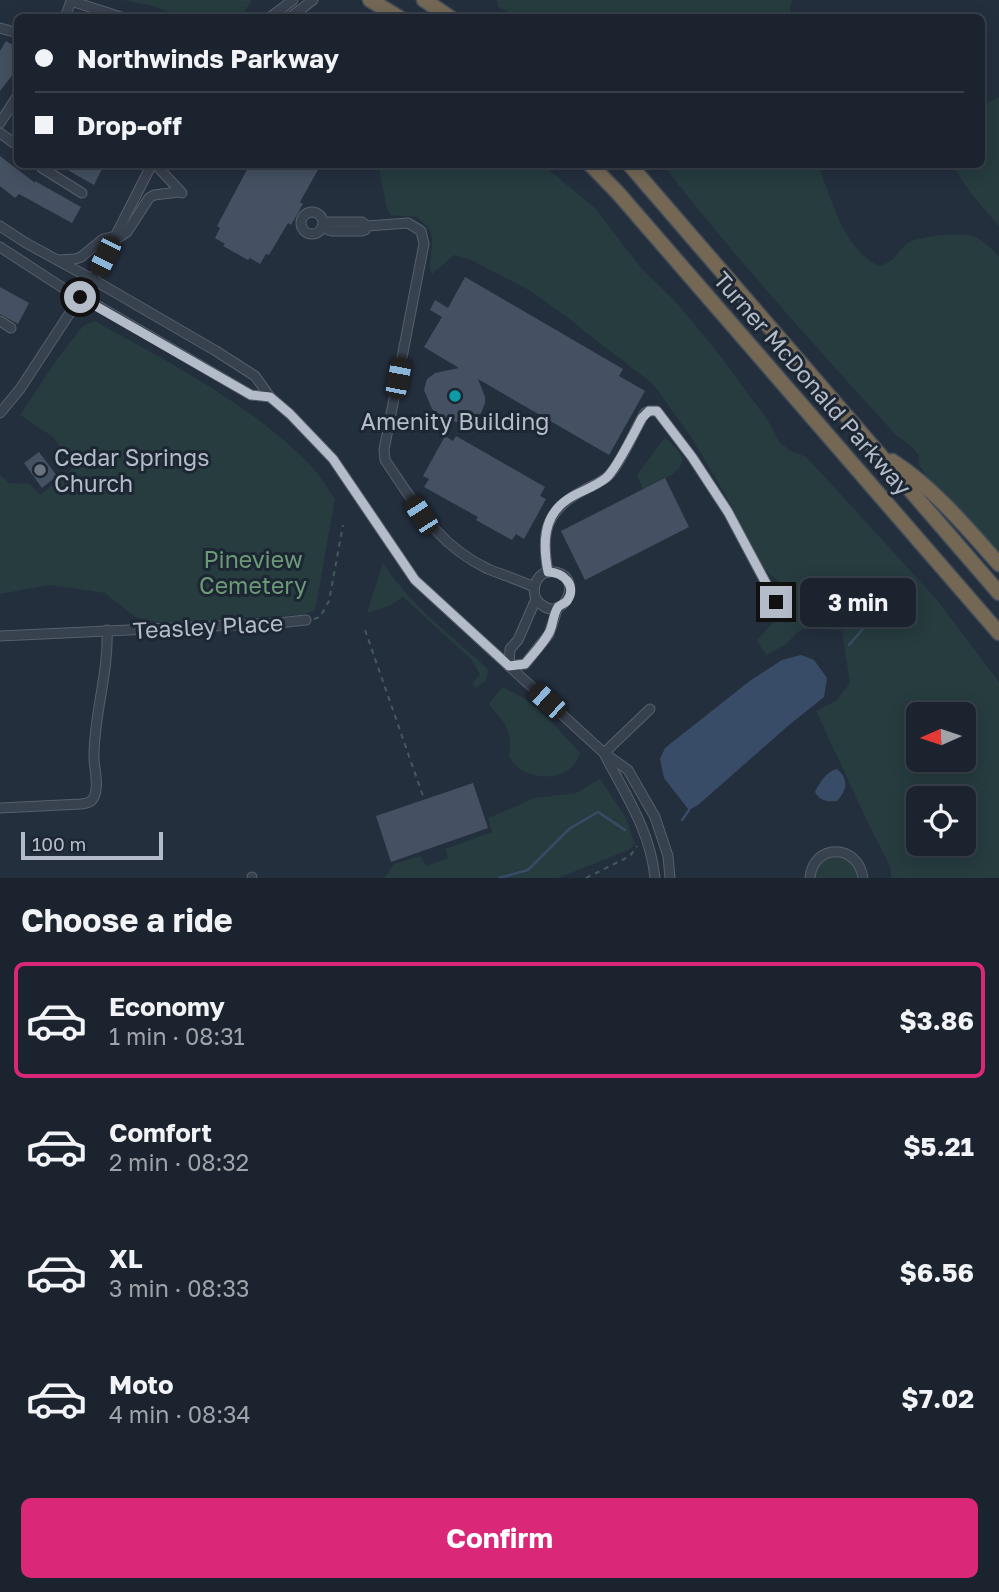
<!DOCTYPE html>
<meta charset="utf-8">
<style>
body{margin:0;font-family:"Golos Text",sans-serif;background:#242b36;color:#f1f3f6;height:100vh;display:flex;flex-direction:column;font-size:26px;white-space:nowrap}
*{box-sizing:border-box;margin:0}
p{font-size:23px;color:#a0a4aa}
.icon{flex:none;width:38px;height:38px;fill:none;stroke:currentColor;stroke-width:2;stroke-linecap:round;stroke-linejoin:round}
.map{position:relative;height:878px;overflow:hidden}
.panel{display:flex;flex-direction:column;background:#1b232e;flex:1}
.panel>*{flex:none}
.top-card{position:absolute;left:14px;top:14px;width:971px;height:154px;border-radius:10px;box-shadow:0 4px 18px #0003,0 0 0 2px #39404a;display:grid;align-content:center;height:154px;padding:0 21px;background:#1b232e}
.needle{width:46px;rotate:267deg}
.controls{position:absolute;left:906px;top:702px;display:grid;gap:14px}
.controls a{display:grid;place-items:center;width:70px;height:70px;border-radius:10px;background:#1b232e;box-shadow:0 4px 18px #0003,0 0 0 2px #39404a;font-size:35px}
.scale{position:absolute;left:21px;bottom:18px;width:142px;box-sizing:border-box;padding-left:7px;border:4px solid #b4bcc9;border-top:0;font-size:19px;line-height:24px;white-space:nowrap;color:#b4bcc9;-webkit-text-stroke:5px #1d2633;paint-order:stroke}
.end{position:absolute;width:32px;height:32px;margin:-16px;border:9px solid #b4bcc9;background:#111;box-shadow:0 0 0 4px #111}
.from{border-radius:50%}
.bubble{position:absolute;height:49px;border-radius:10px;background:#1b232e;box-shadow:0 4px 18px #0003,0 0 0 2px #39404a;font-size:23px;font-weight:700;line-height:49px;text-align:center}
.car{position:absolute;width:21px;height:42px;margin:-21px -10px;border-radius:9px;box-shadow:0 0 5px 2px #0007;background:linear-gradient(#222 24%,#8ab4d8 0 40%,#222 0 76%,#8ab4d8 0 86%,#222 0)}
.top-card b{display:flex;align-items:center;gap:24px;height:66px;font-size:26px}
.top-card b+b{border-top:2px solid #39404a}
.top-card i{width:18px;height:18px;background:#f1f3f6}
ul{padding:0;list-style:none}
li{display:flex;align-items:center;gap:21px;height:116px;margin:0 14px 10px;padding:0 7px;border:4px solid transparent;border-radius:10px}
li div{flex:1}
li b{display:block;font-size:26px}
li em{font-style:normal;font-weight:700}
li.on{border-color:#db2777}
li>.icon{width:63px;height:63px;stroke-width:1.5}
h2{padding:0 21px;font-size:32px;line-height:84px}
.cta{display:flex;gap:14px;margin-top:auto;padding:14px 21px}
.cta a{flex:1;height:80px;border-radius:10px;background:#db2777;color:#fff;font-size:28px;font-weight:700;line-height:80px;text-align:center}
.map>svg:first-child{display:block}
.green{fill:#263c3f;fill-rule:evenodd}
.water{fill:#394c67}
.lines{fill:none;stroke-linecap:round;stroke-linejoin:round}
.stream{stroke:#394c67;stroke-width:2.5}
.building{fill:#455162}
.minor-casing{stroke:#565f6c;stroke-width:11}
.highway-casing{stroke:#434c59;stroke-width:17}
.path{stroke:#44595c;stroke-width:2;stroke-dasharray:5 5;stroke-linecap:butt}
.minor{stroke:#38414e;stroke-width:9}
.highway{stroke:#746855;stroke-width:14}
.route{stroke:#b4bcc9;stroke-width:9}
.culture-dot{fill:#0f9aa8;stroke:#1d2633;stroke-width:2.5}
.worship-dot{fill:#6b7280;stroke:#1d2633;stroke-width:2.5}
.labels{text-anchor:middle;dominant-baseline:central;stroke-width:6;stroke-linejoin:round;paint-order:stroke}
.street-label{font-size:23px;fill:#b4bcc9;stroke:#1d2633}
.poi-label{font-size:23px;fill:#b4bcc9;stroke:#1d2633}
.park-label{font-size:23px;fill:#6b9a76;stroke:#1d2633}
</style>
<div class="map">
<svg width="999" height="878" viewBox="0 0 999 878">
<rect width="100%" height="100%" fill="#242f3e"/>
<g class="green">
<path d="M124,0H252L244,12L236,17L185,18L149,5Z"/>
<path d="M497,0H792L789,18H532L517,16L498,7Z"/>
<path d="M999,97V226C982,207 965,187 953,165L982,164V106Z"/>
<path d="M543,165L595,208L641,268L677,303L722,358L768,421L780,443L789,450L806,457L824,476L937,600L999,682V878H891V868L868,823L816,711L836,701L850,683L842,631L815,627L800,630L785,645L766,655L757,640C776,619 785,615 780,583L765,570L726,496L691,437L653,384L584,331L575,323L529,290L471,260L454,255L432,274C426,260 437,242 429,229C426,225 421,221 417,217L391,215L387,209L378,165ZM919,714H964V760H919ZM919,798H964V844H919Z"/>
<path d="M663,165H818C832,199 843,249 879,266C900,259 894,253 908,243C917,236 957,233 968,235C982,238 990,247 999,257V557L931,483L919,465V455L912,447L896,435C816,347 736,259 663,165Z"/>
<path d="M95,321C171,364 252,404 313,468C321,477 328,489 335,499L315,611L299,615L159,623L135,617L105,593L50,585L0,594V475L9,483L30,484L40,495L73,468L53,437L20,415L57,359L84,325Z"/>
<path d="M665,437C670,443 682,452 682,460C683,473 653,485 643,490L637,475Z"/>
<path d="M383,563C409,604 453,637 489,670L485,681L476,688L472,684L480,674L471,659L403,597L389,606L367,613Z"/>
<path d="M502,687L524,698L548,718L580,753C573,778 542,782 521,770C517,767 513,762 509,757C513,730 505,724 489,704Z"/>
<path d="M600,779L626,818L635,844L628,850L558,878H384L394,864L420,856L426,866L448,858L445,849L492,832L488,818L535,798L576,793Z"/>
<path d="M833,856C847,857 856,864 857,878H815C815,866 822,860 833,856Z"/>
</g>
<g class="water">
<path d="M801,655L814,660L827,678L824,697L789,725L698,805L689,810L664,778L660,759L665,748L751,680L782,660Z"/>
<path d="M837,769C849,779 847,790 837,801C827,802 820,801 815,792C819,783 827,771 837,769Z"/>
</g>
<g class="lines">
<g class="stream">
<path d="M849,645L887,601"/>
<path d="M682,820L689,810"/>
<path d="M499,878L528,870L569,829L598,812L625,830"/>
</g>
</g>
<g class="building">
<path d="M6,41L18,48V68L0,91V51Z"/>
<path d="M0,156L35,183V181L81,207L72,223L19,194L15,198L0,186Z"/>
<path d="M57,164H95L102,169L94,185Z"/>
<path d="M250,164H312L319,168L300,202L303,204L291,225L288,223L269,255L266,254L260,264L250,258L248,260L223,246L225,244L215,238L220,228L217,226Z"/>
<path d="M465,277L623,369L619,376L645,391L609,455L478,379L485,397V403L481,413L473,421L456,422L443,417L432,409L424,390L427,379L435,373L459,368L424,347L442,317L430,310L435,300L448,308Z"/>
<path d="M0,287L29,303L18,324L0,314Z"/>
<path d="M445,436L453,441L456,436L545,487L540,496L546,499L524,539L516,534L512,540L476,520L478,517L424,487L429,479L423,476Z"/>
<path d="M39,452L57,476L42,488L24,463Z"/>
<path d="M665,478L689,527L585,580L561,531Z"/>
<path d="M473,783L488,828L391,862L376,816Z"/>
</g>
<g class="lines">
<defs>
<g id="minor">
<path d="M65,18L71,1L124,18"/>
<path d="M269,18L293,0"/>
<path d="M289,18L313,0"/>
<path d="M0,28L18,33"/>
<path d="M0,123L18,95"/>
<path d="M0,133L18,146"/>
<path d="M41,164L42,168L82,193"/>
<path d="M155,164L182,193"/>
<circle cx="312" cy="223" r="11"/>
<path d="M323,225H326L329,222H362L367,226"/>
<path d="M326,225L328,230L332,231H362L365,230L367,226L408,223L421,231L424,244L384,450L385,460C416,505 436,544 488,569C503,575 519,580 534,587"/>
<path d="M0,226L26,243L92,279L216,351L255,376L270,397L290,414L333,459L415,580L604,753L628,770L655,817L668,856L670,878"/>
<path d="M113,241L127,232L149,198L154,195L179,192"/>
<path d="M0,247L66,290L100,307L251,395L270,397"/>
<path d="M57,260L75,259L81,257L103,239L115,236"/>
<path d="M0,321L11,328"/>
<path d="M0,413L20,389L98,270L152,164"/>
<path d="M548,572C541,533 545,511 582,491C591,486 603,482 610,474C624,458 633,432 645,413L649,411H657L692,457L728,512L776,602"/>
<path d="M0,636L278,623L306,620"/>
<path d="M509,666L510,649L518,640L536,599C531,586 538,570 554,572C587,576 561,631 536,599"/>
<path d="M509,666L525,664L549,634L558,607"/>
<path d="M604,753L650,709"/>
<path d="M605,755C626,796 650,830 655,878"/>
<path d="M0,808L81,804C87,803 91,803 94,797C99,787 95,771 94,760C93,716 109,674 107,630"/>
<path d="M252,877V878"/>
<path d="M810,878C813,843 858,843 863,878"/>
</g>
<g id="highway">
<path d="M370,0L400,18"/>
<path d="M424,0L451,18"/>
<path d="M590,164L618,193L999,633"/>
<path d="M629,164L999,593"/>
<path d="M892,461C934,488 966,527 999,564"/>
</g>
</defs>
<use href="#minor" class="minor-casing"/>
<use href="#highway" class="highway-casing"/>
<g class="path">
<path d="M314,619L320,617L329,601L343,525"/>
<path d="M365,630L424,799"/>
<path d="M586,878L630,856L637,846"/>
</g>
<use href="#minor" class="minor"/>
<use href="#highway" class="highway"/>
</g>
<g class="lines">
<path class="route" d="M80,297L251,395L270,397L290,414L333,459L415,580L509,666L525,664C533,654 543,644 549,633C553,626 553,614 558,607C560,605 564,604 567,601C578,586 563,572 548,572C543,545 542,516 568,499C580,491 595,487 606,478C616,470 635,431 642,418L649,411H657L692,457L728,512L776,602"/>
</g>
<circle class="culture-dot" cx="455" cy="396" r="7"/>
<circle class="worship-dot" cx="40" cy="470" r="7"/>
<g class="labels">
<g class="street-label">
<text transform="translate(813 383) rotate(49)">Turner McDonald Parkway</text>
<text transform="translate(208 626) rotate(-3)">Teasley Place</text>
</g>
<g class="poi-label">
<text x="455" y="421">Amenity Building</text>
<text x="54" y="457" text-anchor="start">Cedar Springs<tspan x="54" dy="26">Church</tspan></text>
</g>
<g class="park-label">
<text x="253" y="559">Pineview<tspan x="253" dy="26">Cemetery</tspan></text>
</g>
</g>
</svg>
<div class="controls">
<a><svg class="needle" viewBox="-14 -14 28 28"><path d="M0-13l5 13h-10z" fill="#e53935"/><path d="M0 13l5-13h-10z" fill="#a0a4aa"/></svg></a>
<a><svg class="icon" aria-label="locate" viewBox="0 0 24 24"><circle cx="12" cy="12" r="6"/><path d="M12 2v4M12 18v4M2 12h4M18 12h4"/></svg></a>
</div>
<div class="scale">100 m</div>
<i class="end from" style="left:80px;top:297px"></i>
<i class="end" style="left:776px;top:602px"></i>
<div class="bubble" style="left:800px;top:578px;width:116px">3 min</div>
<i class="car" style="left:105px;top:256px;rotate:206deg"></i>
<i class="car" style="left:398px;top:378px;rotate:11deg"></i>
<i class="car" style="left:421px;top:515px;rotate:327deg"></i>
<i class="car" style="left:547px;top:701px;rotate:312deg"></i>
<div class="top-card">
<b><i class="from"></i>Northwinds Parkway</b>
<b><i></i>Drop-off</b>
</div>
</div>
<section class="panel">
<h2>Choose a ride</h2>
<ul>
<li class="on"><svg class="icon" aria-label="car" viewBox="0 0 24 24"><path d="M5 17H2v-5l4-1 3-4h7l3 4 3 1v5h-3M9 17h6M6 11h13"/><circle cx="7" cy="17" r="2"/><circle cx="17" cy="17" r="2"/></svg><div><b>Economy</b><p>1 min · 08:31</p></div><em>$3.86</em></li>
<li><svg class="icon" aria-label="car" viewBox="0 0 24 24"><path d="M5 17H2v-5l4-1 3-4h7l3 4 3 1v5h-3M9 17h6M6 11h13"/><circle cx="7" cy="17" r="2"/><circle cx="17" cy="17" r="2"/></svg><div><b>Comfort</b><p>2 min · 08:32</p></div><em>$5.21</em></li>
<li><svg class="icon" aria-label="car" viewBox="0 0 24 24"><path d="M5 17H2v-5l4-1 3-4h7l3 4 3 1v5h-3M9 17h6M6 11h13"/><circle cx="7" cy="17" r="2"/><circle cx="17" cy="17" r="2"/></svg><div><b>XL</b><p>3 min · 08:33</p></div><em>$6.56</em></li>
<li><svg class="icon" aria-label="car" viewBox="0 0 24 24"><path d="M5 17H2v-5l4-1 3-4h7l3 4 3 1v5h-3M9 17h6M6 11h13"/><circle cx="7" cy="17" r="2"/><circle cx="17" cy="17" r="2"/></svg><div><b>Moto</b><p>4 min · 08:34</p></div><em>$7.02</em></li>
</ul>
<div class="cta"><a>Confirm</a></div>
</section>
